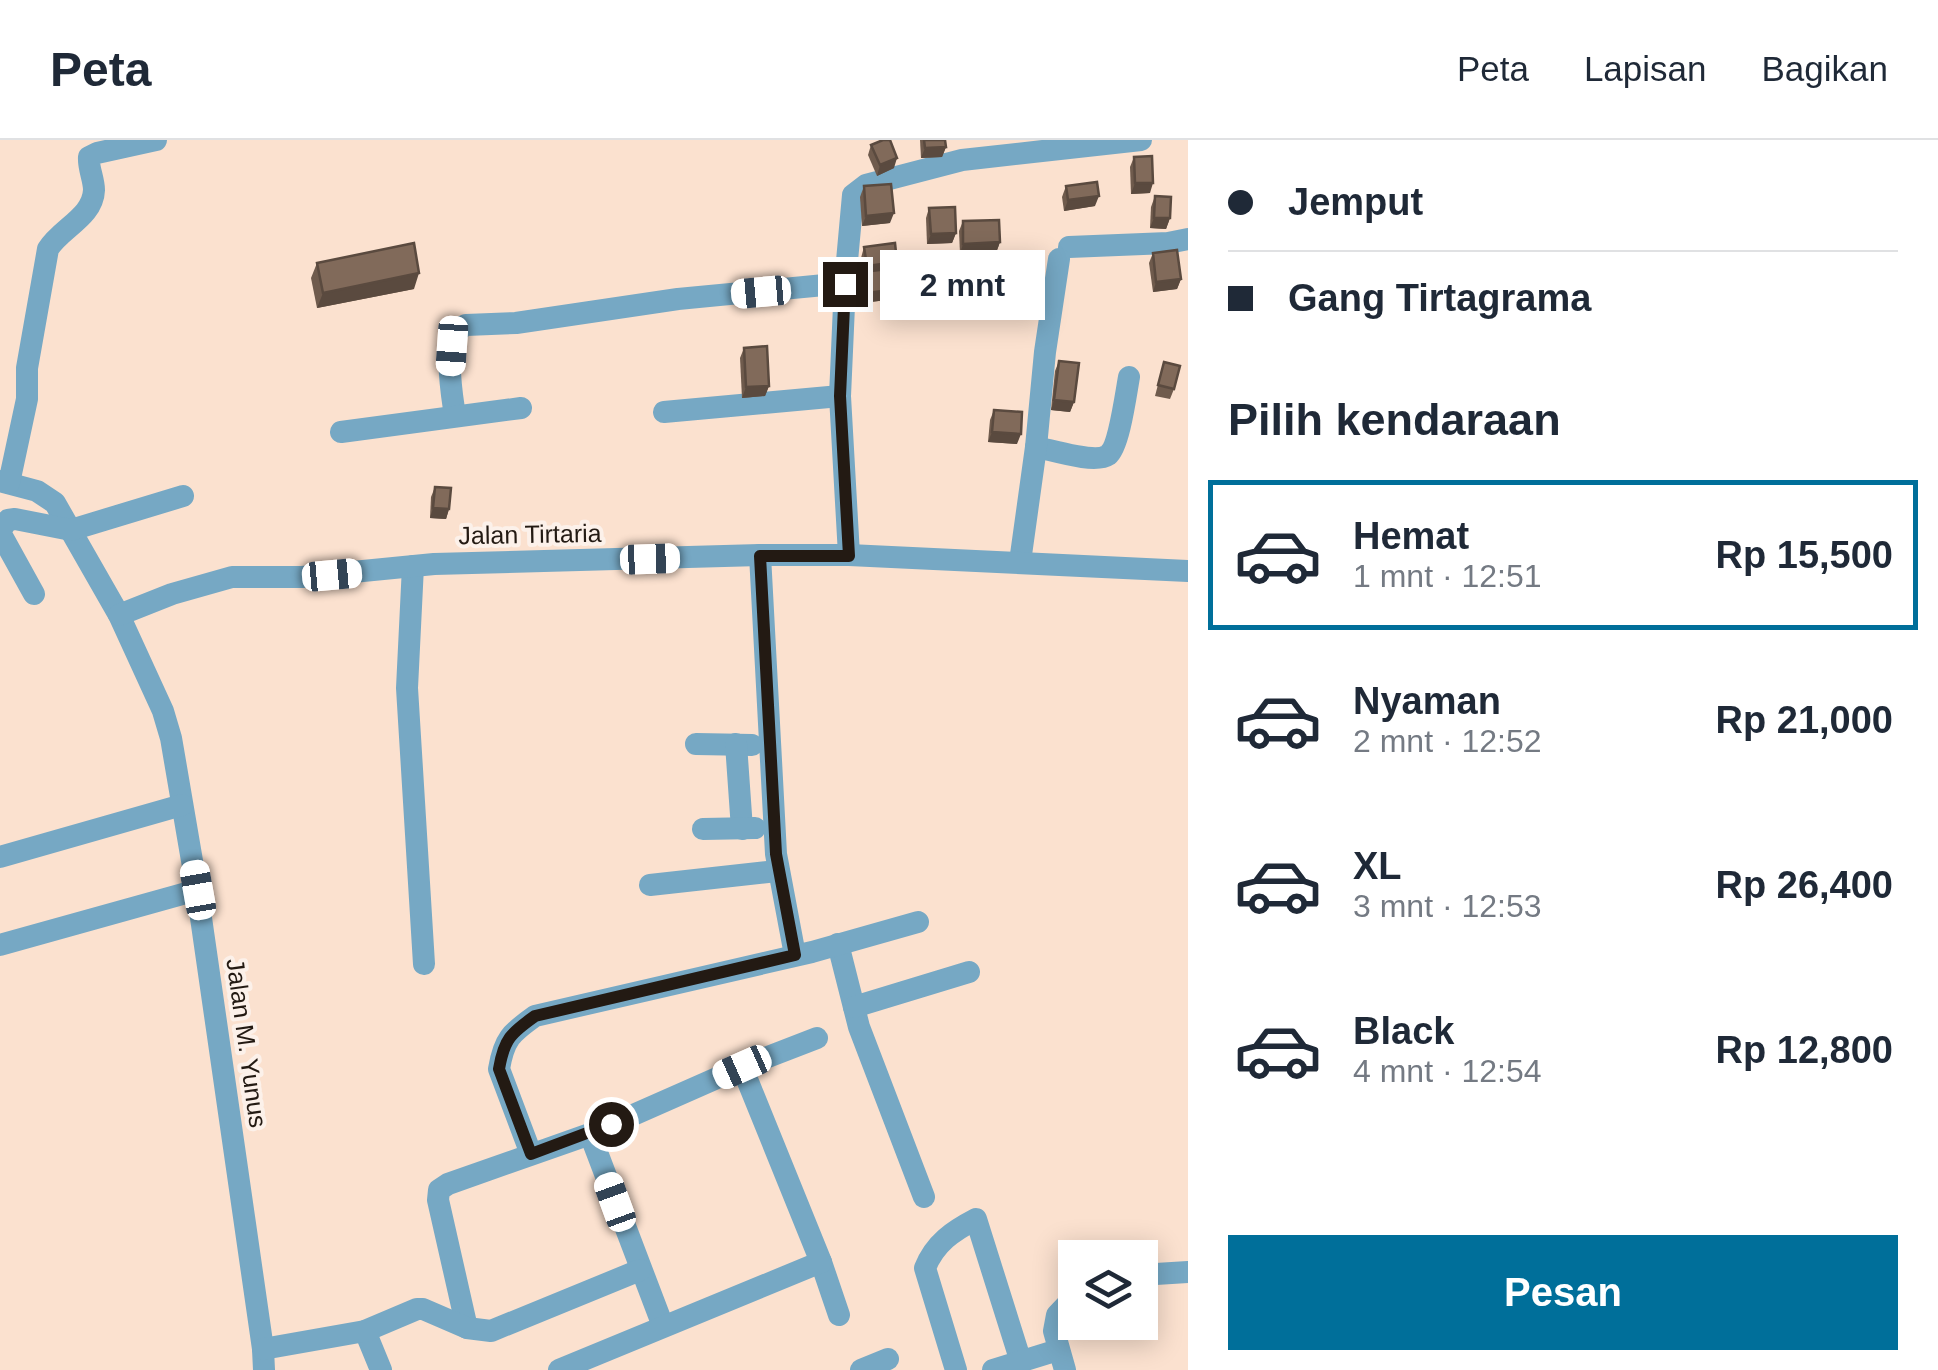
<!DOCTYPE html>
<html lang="id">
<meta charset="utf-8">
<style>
body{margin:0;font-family:Arial,sans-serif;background:#f2f2f3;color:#1f2937;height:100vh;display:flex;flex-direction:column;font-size:38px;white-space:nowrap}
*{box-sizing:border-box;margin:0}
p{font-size:32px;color:#747a83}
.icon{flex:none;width:55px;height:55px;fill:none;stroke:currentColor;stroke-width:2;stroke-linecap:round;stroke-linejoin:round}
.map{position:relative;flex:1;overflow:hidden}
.sheet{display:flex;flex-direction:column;background:#fff;width:750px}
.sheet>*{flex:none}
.guide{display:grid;align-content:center;height:220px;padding:0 40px;background:#fff}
.tools{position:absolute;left:1058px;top:1100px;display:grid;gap:20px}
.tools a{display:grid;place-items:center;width:100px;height:100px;border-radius:0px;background:#fff;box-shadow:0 5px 25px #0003;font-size:50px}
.end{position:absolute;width:45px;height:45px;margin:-22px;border:12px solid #231a13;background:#fff;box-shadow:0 0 0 5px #fff}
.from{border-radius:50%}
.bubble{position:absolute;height:70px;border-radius:0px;background:#fff;box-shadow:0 5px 25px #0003;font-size:32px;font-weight:600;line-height:70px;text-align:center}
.car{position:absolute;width:30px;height:60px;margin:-30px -15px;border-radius:12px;box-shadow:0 0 8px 2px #0007;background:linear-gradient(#fff 24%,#345 0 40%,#fff 0 76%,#345 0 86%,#fff 0)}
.guide b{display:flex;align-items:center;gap:35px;height:95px;font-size:38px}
.guide b+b{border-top:2px solid #e0e1e3}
.guide i{width:25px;height:25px;background:#1f2937}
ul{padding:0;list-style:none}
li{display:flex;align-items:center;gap:30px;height:150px;margin:0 20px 15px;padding:0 20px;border:5px solid transparent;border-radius:0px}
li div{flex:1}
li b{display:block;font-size:38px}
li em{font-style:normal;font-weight:600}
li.on{border-color:#006f9a}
li>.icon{width:90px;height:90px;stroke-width:1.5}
h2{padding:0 40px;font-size:45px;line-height:120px}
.button{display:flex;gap:20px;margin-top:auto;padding:20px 40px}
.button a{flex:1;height:115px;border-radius:0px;background:#006f9a;color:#fff;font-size:40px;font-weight:600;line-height:115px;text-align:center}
header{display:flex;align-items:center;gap:60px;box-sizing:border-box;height:140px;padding:0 50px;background:#fff;border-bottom:2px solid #e0e1e3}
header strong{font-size:48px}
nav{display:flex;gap:55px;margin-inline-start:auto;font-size:35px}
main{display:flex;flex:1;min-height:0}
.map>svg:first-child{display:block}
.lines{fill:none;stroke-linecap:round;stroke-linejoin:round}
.minor{stroke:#76a8c4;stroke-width:22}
.wall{fill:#6f5b4d}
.shaded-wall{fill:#5a4a3f}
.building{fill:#816a5a;stroke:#5a4a3f;stroke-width:2.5}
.route{stroke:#231a13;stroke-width:12}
.labels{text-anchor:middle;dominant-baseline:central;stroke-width:8;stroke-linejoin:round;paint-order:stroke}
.street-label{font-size:25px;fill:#231a13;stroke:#fcf1ea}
</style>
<header>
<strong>Peta</strong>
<nav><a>Peta</a><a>Lapisan</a><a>Bagikan</a></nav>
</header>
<main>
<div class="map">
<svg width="1188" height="1230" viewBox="0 0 1188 1230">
<rect width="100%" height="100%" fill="#fbe1cf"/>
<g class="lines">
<g class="minor">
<path d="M1069,107L1168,103L1188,99"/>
<path d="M664,272L840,256"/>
<path d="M455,276C452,254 440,196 466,185L516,183L678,159L845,143"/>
<path d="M341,292L521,268"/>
<path d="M1036,307C1052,310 1095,324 1108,315C1119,307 1126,253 1129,237"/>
<path d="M0,341L37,351L55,363L119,475L163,571L171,598L197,750L263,1209L264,1230"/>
<path d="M9,343L27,259V228L48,109C61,88 93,77 94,50C94,39 88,28 89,17L97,13L156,0"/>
<path d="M760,415L776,714L795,815"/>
<path d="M849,415L840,256L845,143L853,55L866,45L962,20L1141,0"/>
<path d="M1020,422L1036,307L1045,212L1059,119"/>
<path d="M413,426L407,548L424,824"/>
<path d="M34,454L2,396L1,389L8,380L15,379L71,390L183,356"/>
<path d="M119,475L172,454L232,437H302L434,424L760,415H849L1188,431"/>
<path d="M696,604L752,605"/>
<path d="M736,604L742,689"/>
<path d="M703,689L755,688"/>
<path d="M0,717L182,665"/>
<path d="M650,745L777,731"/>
<path d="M838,804L859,887L924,1057"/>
<path d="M0,805L197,750"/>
<path d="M854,867L969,832"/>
<path d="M531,1014L499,929C504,899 511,893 535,876L812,812L918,782"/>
<path d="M821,1122L839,1175"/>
<path d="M1140,1135L1188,1132"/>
<path d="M663,1186L590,994L742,927L817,898"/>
<path d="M467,1188L438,1060L439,1050L448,1044L590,994"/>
<path d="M365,1191L381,1230"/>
<path d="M263,1209L365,1191L417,1169H423L467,1188L491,1191L640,1130"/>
<path d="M559,1230L821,1122L742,927"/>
<path d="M861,1230L888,1219"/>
<path d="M956,1230L925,1128C935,1103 953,1091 976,1079L1021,1222"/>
<path d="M993,1230L1058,1210"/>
<path d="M1065,1230L1054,1191L1057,1175L1075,1156"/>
</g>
</g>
<g class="wall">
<path d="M920,0H945L946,7L942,17L921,18Z"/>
<path d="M871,5L894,28L877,36L868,15Z"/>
<path d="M1134,17L1150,53L1131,54L1130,27Z"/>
<path d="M864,46L890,83L862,86L860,57Z"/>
<path d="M1066,46L1095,66L1064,71L1062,57Z"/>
<path d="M1155,56L1170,78L1166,89L1150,88L1151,67Z"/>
<path d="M929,68L956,93L952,103L927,104L926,78Z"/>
<path d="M963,81L1000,102L996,113L960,114L959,91Z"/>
<path d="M864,107L895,128V159L862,163L859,142L863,133L861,118Z"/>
<path d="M1153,113L1181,139L1177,149L1153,152L1149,123Z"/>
<path d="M317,123L414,149L317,168L311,138Z"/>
<path d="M744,208L769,246L765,256L742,258L740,218Z"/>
<path d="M1059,221L1074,262L1070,272L1051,270L1055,231Z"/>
<path d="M1164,222L1174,249L1170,259L1155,256Z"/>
<path d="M994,270L1017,304L988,302L990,280Z"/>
<path d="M435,347L449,369L446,379L430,378L431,357Z"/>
</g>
<g class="shaded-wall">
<path d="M946,7L942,17L921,18L925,8Z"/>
<path d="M897,18L894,28L877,36L880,25Z"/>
<path d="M1135,43H1153L1150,53L1131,54Z"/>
<path d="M1099,56L1095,66L1064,71L1068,60Z"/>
<path d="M894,73L890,83L862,86L866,76Z"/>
<path d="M1154,78H1170L1166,89L1150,88Z"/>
<path d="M956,93L952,103L927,104L931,94Z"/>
<path d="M1000,102L996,113L960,114L963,104Z"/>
<path d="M897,122L894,132L863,137L867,126Z"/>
<path d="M419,133L414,149L317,168L323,153Z"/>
<path d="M1181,139L1177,149L1153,152L1156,142Z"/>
<path d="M899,149L895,159L862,163L866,153Z"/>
<path d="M769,246L765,256L742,258L746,247Z"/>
<path d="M1054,260L1074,262L1070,272L1051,270Z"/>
<path d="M992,292L1021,294L1017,304L988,302Z"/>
<path d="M433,368L449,369L446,379L430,378Z"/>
</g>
<g class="building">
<path d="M883,0H890L897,18L880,25L871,5Z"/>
<path d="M924,0H945L946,7L925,8Z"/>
<path d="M1152,16L1153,43H1135L1134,17Z"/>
<path d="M1097,42L1099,56L1068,60L1066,46Z"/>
<path d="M891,44L894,73L866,76L864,46Z"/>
<path d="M1155,56L1171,57L1170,78H1154Z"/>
<path d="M955,67L956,93L931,94L929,68Z"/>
<path d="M999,80L1000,102L963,104V81Z"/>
<path d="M414,103L419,133L323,153L317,123Z"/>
<path d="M895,103L897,122L867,126L864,107Z"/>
<path d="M1177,110L1181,139L1156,142L1153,113Z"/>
<path d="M896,128L899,149L866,153L863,132Z"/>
<path d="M767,206L769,246L746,247L744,208Z"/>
<path d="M1059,221L1079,223L1074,262L1054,260Z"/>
<path d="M1164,222L1180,226L1174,249L1158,245Z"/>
<path d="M994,270L1022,272L1021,294L992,292Z"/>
<path d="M435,347L451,348L449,369L433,368Z"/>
</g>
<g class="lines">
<path class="route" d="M611,984L531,1014L499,929C504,899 511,893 535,876L795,815L776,714L760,416H849L840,256L845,144"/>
</g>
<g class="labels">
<g class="street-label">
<text transform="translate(530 394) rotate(-1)">Jalan Tirtaria</text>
<text transform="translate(247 903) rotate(82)">Jalan M. Yunus</text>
</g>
</g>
</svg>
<div class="tools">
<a><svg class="icon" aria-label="layers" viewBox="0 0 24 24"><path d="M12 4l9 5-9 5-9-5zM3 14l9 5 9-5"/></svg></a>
</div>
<i class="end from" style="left:611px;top:984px"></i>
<i class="end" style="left:845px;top:144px"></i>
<div class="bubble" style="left:880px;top:110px;width:165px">2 mnt</div>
<i class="car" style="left:761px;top:152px;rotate:265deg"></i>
<i class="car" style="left:452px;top:206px;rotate:184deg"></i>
<i class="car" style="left:650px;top:419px;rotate:88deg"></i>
<i class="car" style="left:332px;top:435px;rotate:85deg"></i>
<i class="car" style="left:198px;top:750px;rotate:350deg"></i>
<i class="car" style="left:742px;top:927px;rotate:246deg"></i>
<i class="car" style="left:615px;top:1062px;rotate:340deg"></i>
</div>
<section class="sheet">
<div class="guide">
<b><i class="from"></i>Jemput</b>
<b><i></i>Gang Tirtagrama</b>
</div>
<h2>Pilih kendaraan</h2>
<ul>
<li class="on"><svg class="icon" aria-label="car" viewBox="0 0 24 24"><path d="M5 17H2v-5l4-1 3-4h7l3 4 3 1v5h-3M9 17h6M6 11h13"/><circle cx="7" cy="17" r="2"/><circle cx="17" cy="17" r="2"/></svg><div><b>Hemat</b><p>1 mnt · 12:51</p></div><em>Rp 15,500</em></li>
<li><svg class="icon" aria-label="car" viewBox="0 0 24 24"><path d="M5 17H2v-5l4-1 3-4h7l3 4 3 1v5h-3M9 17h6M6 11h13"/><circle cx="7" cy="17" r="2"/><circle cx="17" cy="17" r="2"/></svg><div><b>Nyaman</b><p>2 mnt · 12:52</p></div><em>Rp 21,000</em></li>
<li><svg class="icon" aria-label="car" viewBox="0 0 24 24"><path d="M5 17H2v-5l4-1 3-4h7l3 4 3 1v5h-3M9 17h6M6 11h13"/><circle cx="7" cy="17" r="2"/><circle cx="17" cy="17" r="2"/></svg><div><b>XL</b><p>3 mnt · 12:53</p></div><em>Rp 26,400</em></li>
<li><svg class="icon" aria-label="car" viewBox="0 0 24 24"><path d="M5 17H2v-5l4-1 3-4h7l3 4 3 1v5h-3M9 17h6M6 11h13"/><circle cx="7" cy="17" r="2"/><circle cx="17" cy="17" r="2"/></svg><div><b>Black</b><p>4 mnt · 12:54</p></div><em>Rp 12,800</em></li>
</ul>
<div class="button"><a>Pesan</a></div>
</section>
</main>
